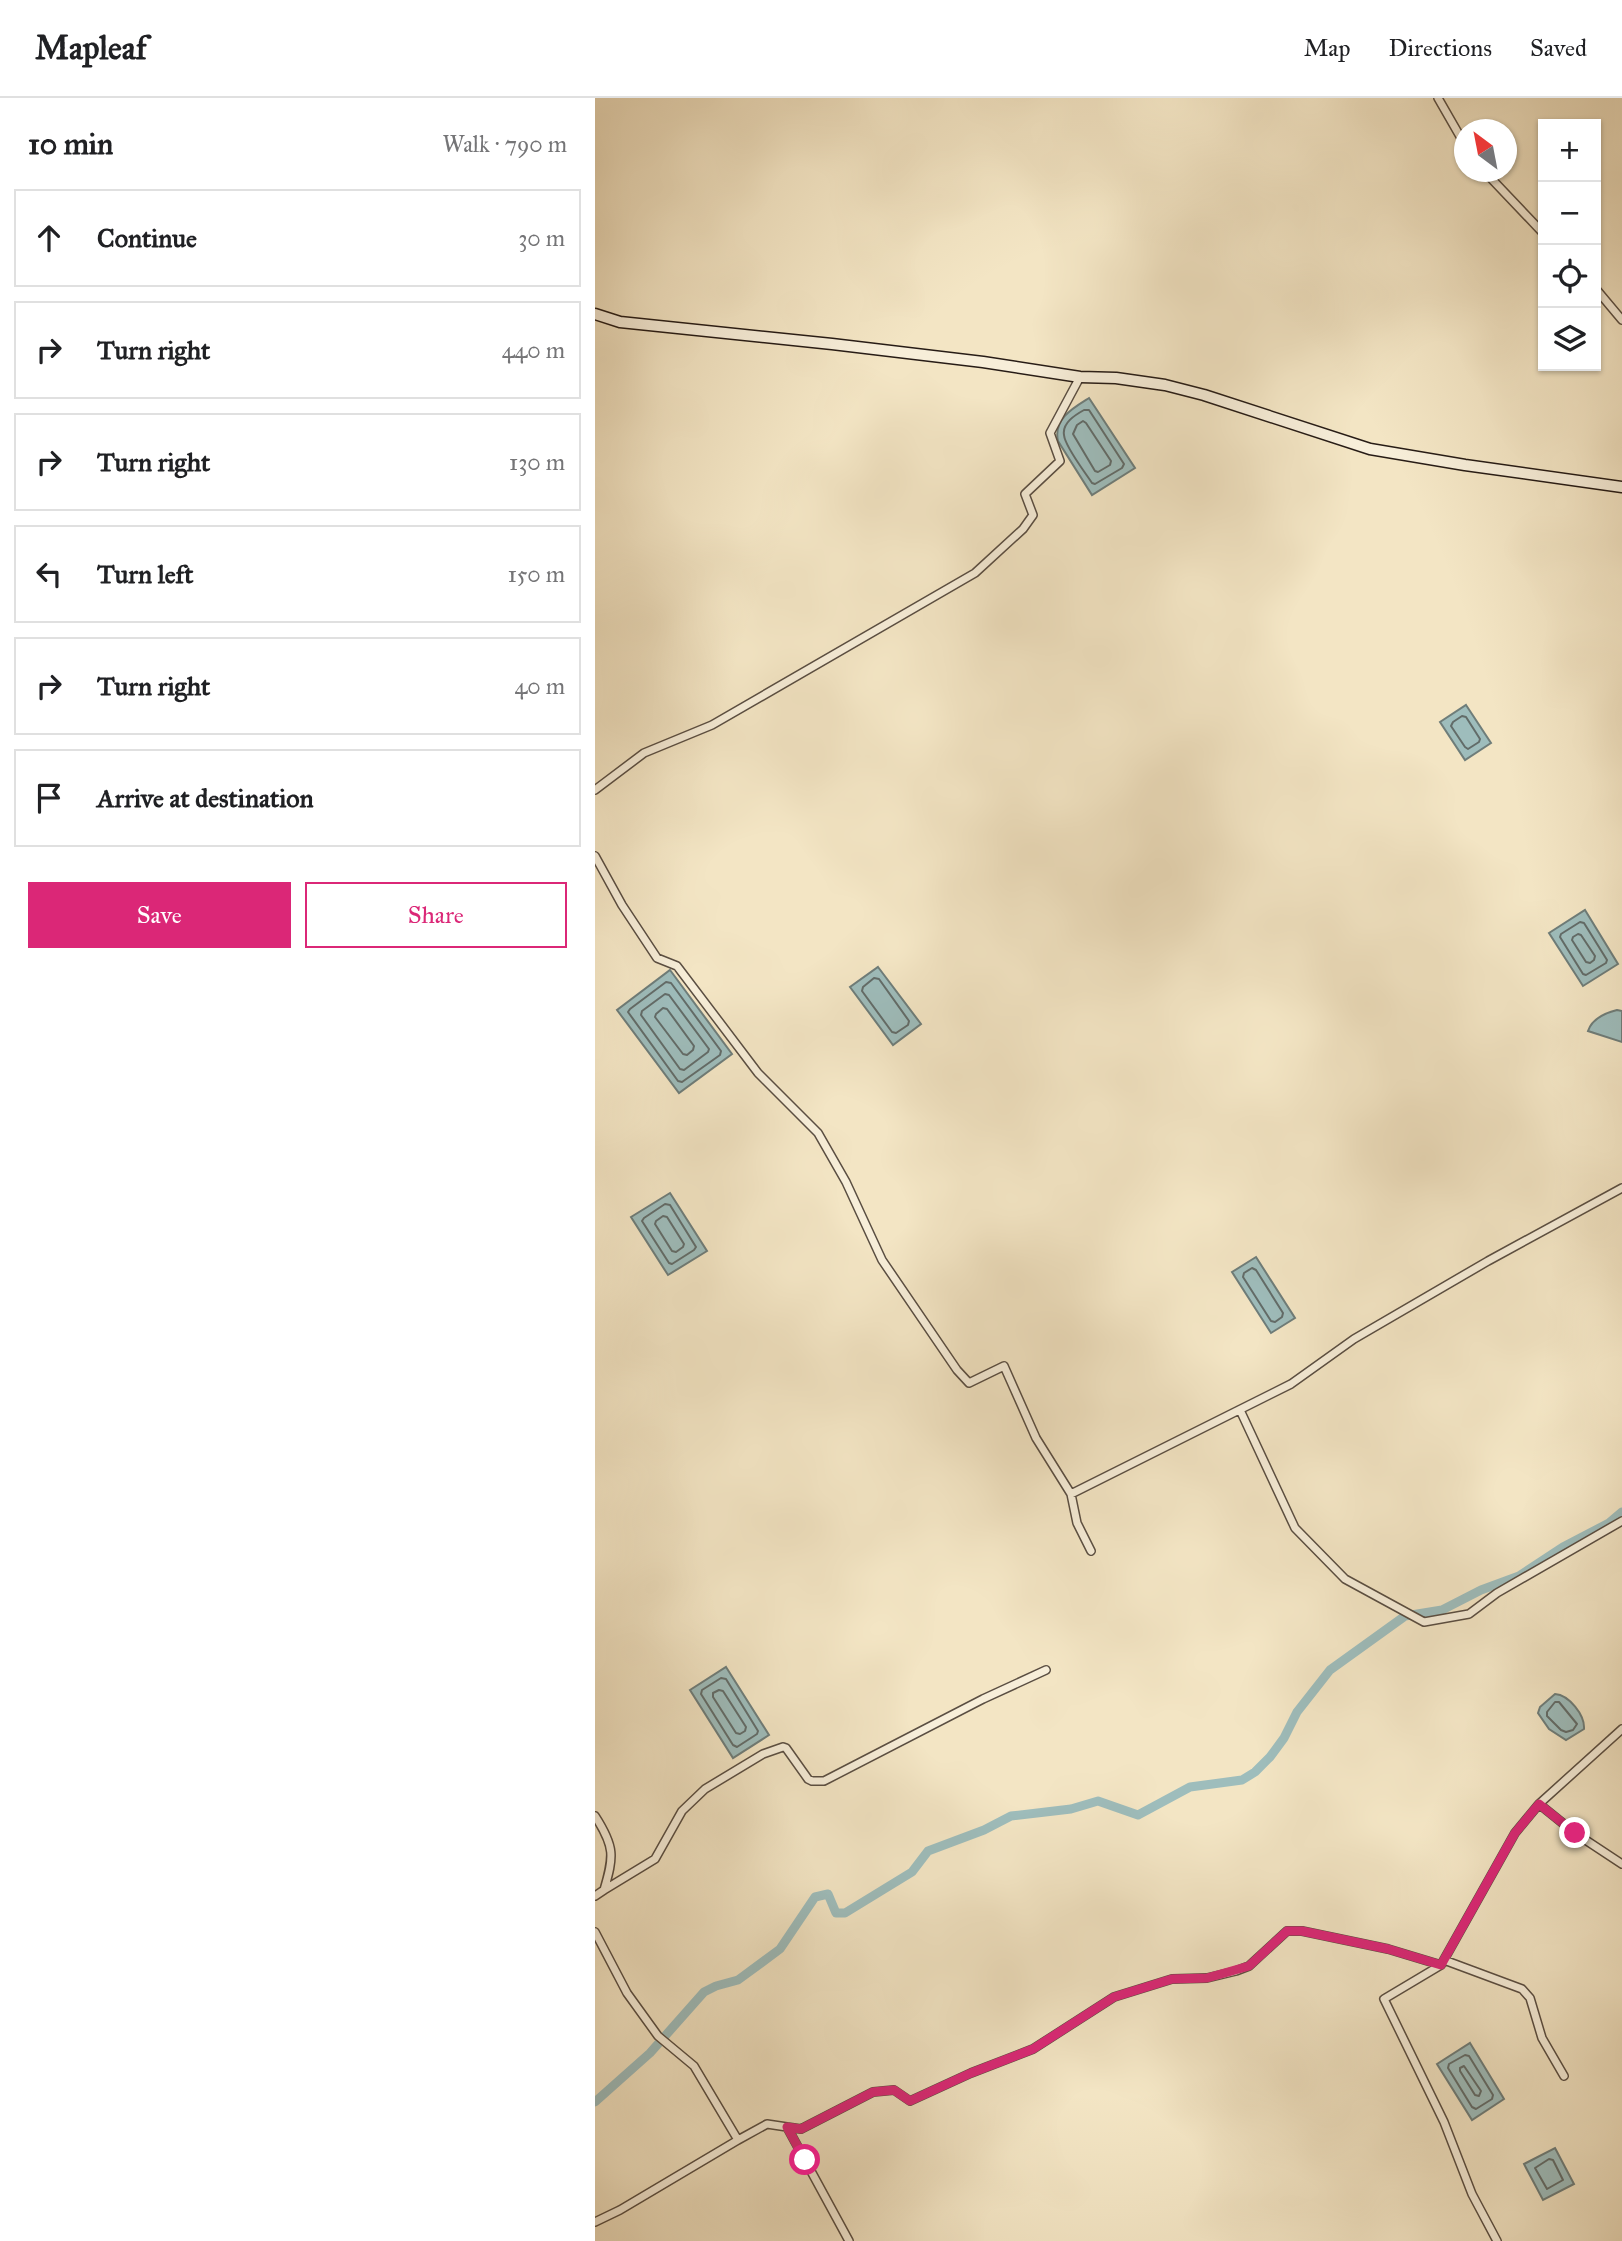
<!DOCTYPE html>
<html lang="en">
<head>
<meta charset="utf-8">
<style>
	:root { --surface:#fff; --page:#f6f6f6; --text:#202124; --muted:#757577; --line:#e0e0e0; --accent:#db2777 }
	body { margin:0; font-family:"IM FELL Great Primer",serif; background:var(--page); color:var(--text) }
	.controls { position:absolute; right:21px; top:21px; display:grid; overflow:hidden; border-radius:0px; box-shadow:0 2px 5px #0004 }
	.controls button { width:63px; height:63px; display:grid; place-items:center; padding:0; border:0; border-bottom:2px solid var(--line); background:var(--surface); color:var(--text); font:35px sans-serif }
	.compass { position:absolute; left:859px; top:21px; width:63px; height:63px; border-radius:50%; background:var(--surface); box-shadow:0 2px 5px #0004; rotate:328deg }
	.stop { position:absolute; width:21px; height:21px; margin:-16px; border:5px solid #db2777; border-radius:50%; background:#fff }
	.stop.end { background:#db2777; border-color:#fff; box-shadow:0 2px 7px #0008 }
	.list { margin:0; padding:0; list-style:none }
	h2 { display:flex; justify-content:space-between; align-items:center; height:91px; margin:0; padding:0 28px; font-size:30px }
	h2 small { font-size:23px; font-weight:400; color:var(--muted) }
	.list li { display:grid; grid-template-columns:46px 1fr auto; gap:21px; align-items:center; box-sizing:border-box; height:98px; margin:0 14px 14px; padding:0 14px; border:2px solid var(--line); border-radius:0px }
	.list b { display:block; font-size:26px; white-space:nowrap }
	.list em { font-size:23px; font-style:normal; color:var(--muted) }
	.actions { display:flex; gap:14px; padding:21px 28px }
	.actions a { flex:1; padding:16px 0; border:2px solid var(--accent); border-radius:0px; text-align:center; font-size:24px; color:var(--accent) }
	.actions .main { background:var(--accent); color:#fff }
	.icon { flex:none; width:38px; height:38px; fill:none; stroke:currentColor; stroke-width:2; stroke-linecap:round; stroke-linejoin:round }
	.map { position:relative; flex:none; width:1027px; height:2143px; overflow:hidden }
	header { display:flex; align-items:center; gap:42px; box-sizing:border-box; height:98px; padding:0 35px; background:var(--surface); border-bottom:2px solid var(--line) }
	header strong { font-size:33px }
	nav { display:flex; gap:38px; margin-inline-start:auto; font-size:24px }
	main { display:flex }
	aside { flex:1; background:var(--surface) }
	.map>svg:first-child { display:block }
</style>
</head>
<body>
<header>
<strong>Mapleaf</strong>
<nav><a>Map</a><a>Directions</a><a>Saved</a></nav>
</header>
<main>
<aside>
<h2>10 min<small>Walk · 790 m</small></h2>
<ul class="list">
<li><svg class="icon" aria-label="ahead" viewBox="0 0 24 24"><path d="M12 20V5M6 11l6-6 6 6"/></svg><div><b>Continue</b></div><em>30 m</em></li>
<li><svg class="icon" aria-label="right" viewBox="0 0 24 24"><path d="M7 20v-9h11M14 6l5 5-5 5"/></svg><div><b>Turn right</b></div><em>440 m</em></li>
<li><svg class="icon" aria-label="right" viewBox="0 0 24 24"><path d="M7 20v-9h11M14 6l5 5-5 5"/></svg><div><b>Turn right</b></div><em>130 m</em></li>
<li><svg class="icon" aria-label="left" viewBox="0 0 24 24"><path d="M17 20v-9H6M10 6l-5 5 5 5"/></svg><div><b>Turn left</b></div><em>150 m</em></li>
<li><svg class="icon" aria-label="right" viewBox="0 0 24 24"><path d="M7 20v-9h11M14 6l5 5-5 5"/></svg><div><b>Turn right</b></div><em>40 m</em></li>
<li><svg class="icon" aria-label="arrive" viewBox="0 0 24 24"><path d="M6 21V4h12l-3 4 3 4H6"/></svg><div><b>Arrive at destination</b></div></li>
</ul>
<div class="actions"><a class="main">Save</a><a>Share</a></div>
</aside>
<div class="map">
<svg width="1027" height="2143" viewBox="0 0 1027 2143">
	<rect width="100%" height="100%" fill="#f3e5c4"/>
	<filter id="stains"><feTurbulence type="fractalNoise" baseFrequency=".00286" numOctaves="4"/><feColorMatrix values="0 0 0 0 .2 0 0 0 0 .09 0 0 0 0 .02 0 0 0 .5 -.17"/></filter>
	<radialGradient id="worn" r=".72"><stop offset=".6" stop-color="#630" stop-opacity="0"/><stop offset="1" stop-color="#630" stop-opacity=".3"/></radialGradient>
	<path fill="#9ebdbc" stroke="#6e7d7a" stroke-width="2" d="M494,300L540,370L497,397L463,343C458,321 478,310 494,300Z
		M871,607L896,645L870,662L845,624Z
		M990,812L1023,866L988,888L954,835Z
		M283,869L326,926L298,947L255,889Z
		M75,872L137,956L84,995L22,912Z
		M1022,912L1027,913V944L993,933C997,921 1010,915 1022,912Z
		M75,1095L112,1153L73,1177L36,1119Z
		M661,1159L700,1220L676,1235L637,1174Z
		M131,1569L174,1637L138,1660L95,1592Z
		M960,1596C974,1597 990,1617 989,1631L971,1642L954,1631L943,1615L945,1609Z
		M875,1945L909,2001L877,2022L842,1966Z
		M960,2050L979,2086L948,2102L929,2066Z"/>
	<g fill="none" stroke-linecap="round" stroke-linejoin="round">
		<path stroke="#626c69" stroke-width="2" d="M489,312H494L529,366L527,370L500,386L497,385C490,374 470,349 469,337C467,325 480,317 489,312Z
			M488,323L491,325L516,363L515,367L503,374L500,373L478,336L482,327Z
			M867,618L871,619L885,641L884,644L873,651L870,649L856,628L858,624Z
			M985,824L989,825L1012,862L1011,865L991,877L988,876L965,839L966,836Z
			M983,836L986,837L1000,858L999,862L995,865L991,864L977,842L978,839Z
			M279,880L284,881L314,923L313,927L301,935L297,934L267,893L268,889Z
			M71,884L76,885L126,953L125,957L87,984L83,983L33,914L35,911Z
			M70,896L74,897L114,951L113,954L89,972L85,971L46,917L47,913Z
			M68,910L72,911L99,948L98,952L92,957L88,956L60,919L61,916Z
			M70,1106L75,1107L101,1149L99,1152L77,1166L74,1165L47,1123L49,1120Z
			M68,1118L72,1119L89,1146L88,1149L81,1154L77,1153L60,1126L61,1123Z
			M657,1170L661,1172L688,1215L687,1219L680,1224L676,1223L648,1179L649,1175Z
			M126,1580L131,1581L163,1633L162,1636L142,1649L138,1647L106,1596L107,1592Z
			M124,1592L128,1593L151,1629L150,1633L145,1636L141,1635L118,1599V1595Z
			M960,1604H964L982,1626L978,1632L971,1634L966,1632L952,1618V1614Z
			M870,1957L874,1958L898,1997L897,2001L881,2011L877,2009L853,1970L854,1966Z
			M869,1968L886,1993L884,1998L880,1997L865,1973V1970Z
			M954,2061L958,2062L968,2082L952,2091L940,2070Z"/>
		<path stroke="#9ebdbc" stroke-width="9" d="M0,2004L55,1955L109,1894L121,1888L143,1882L185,1851L220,1799L233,1796L241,1815H250L317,1774L333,1753L389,1732L416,1718L476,1711L503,1703L543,1717L595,1689L647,1682L660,1674L675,1659L689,1640L702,1614L735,1572L810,1518L847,1512L886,1492L924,1478L968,1449L1014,1425L1027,1414"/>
		<defs>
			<path id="minor" d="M843,0L870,47
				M890,74L948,135
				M1001,191L1027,222
				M0,692L49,655L117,627L380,475L428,431L438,417L430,396L465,363L455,335L485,279
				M0,758L27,807L62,860L82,868L163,975L223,1035L251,1084L287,1162L362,1272L374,1285L409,1268L441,1340L476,1396L696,1286L759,1241L893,1163L1027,1090
				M645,1312L700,1430L750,1481L829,1524L874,1516L902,1495L1027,1423
				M476,1396L482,1425L496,1453
				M944,1706L980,1735L1027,1766
				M0,1718C20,1749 19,1758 9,1792L0,1798
				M9,1792L60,1761L87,1713L110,1691L168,1656L188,1649L191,1650L213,1681L217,1683H229L388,1601L451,1572
				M0,1834L32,1895L63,1938L99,1968L143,2042L25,2112L0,2124
				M849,1862L927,1891L935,1900L947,1940L969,1978
				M192,2029L206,2031L278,1994L299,1992L315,2003L376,1975L438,1951L519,1899L577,1881L612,1880L641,1873L654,1868L692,1833H707L793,1851L846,1867
				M143,2042L172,2026L192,2029L254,2143
				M902,2143L877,2096L849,2024L789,1901L846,1867L920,1735L944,1706L1027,1631"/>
			<path id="secondary" d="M0,216L25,224L237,246L388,264L485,279L521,280L570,287L609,297L775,351L870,367L1027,389"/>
		</defs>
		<use href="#minor" stroke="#5a4e42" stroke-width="10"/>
		<use href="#secondary" stroke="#271c16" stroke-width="13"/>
		<use href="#minor" stroke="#f7eed9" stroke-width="7"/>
		<use href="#secondary" stroke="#f7eed9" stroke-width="10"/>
	</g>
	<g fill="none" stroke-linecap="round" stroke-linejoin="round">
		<path stroke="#db2777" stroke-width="9" d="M210,2062L192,2029L206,2031L278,1994L299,1992L315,2003L376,1975L438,1951L519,1899L577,1881L612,1880L654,1868L692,1833H707L793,1851L846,1867L920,1735L944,1706L980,1735"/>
	</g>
	<rect width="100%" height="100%" filter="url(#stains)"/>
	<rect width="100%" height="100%" fill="url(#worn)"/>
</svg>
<div class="controls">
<button>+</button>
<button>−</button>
<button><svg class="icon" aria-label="locate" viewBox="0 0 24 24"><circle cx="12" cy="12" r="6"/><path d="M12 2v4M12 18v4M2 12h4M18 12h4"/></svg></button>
<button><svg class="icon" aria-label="layers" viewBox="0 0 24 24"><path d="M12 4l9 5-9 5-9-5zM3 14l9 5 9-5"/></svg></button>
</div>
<svg class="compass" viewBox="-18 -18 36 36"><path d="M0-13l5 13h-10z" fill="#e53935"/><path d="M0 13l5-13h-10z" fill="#757577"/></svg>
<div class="stop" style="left:210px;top:2062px"></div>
<div class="stop end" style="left:980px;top:1735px"></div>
</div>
</main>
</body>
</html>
